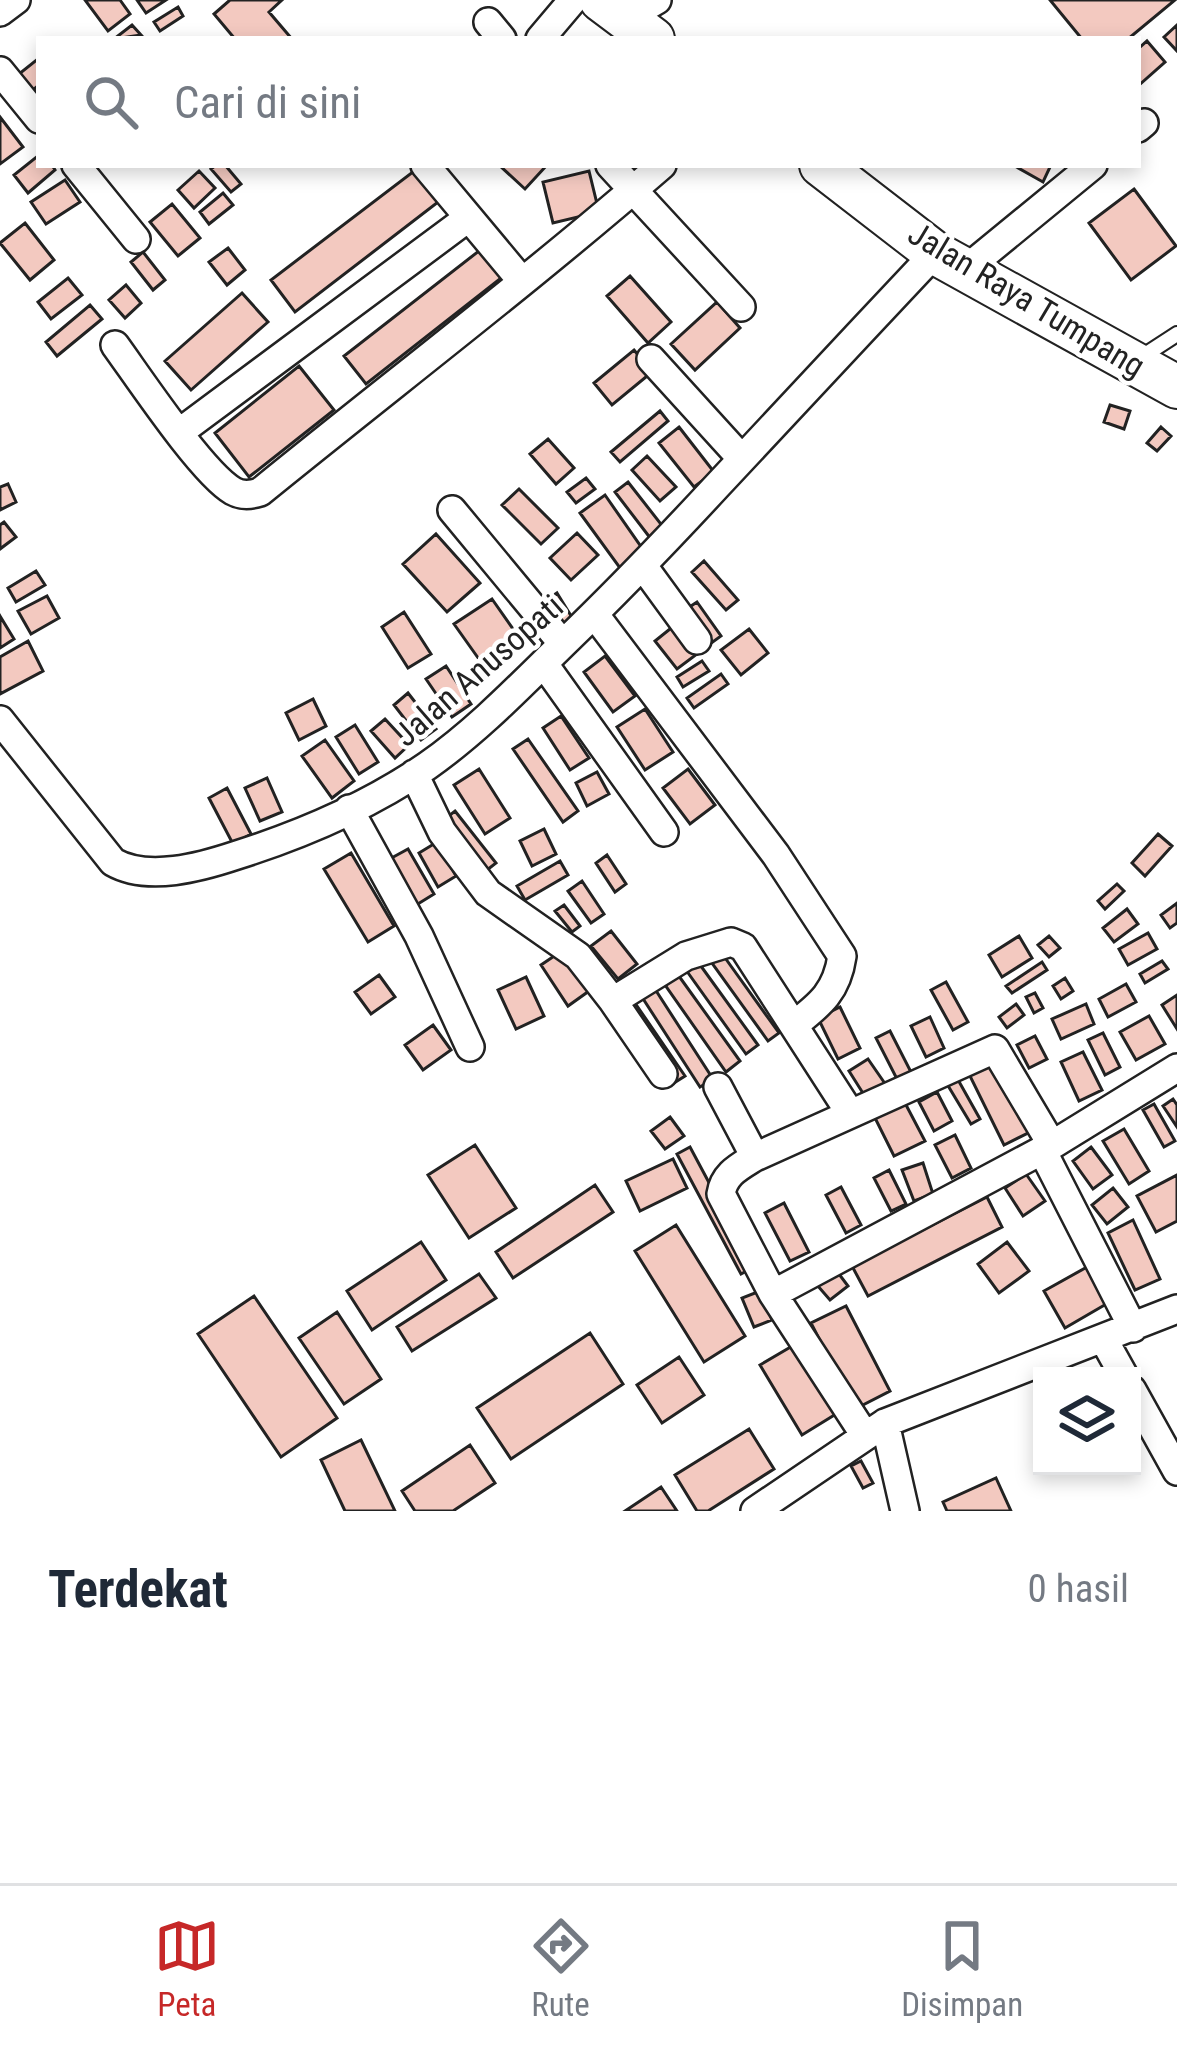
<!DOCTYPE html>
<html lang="id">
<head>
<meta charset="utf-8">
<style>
	:root { --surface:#fff; --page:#f6f6f7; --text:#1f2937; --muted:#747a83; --line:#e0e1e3; --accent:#c62828 }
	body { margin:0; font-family:"Roboto Condensed",sans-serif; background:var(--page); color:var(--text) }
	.controls { position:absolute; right:36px; bottom:36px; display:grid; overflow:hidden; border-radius:0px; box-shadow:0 6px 18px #0003 }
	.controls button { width:108px; height:108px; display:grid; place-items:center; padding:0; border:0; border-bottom:3px solid var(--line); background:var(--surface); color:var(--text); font:60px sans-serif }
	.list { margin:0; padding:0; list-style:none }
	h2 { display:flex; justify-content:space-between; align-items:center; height:156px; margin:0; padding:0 48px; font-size:51px }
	h2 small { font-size:39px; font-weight:400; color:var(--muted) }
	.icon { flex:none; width:66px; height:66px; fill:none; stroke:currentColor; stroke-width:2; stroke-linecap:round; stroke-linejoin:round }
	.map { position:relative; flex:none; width:1177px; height:1511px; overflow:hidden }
	.search { position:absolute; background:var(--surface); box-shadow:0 6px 18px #0003; left:36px; right:36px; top:36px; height:132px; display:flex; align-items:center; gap:30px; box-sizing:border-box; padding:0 42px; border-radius:0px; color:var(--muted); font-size:45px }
	.sheet { height:372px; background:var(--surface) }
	nav { display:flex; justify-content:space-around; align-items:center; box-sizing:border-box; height:168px; border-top:3px solid var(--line); background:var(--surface); font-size:33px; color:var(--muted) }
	nav a { display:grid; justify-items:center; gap:6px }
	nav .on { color:var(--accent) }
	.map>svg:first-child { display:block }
</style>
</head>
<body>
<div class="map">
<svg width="1177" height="1511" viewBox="0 0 1177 1511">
	<rect width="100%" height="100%" fill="#fff"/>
	<path fill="#f3c9c0" stroke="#222" stroke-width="3" d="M85,0H120L130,14L108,31Z
		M137,0H166L146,13Z
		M230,0H282L269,12L292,39H235L214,14Z
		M1050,0H1175L1128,39H1082Z
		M178,7L183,16L160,31L154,22Z
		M132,25L141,35L114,39Z
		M1177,25V51L1164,37Z
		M1147,41L1165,62L1138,86V49Z
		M39,58V85L27,95L14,78Z
		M0,117L23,147L0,164Z
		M39,155V165H52L55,170L28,193L14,175Z
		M216,165H225L241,184L231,192L211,169Z
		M499,165H547L525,189Z
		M1013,165H1051L1043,182Z
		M418,168L442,199L295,312L271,280Z
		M199,171L215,188L194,208L178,190Z
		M589,171L599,212L553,223L543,182Z
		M65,180L80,202L46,224L31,202Z
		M1134,189L1176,246L1131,280L1089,223Z
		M223,193L233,205L209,224L200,212Z
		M172,204L200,238L178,256L150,222Z
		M25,223L54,260L30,280L0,243Z
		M484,247L505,275L366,384L344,356Z
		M228,248L245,270L227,285L209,262Z
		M143,252L165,280L153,290L131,262Z
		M630,276L671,322L648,343L607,296Z
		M68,278L82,295L51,319L38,302Z
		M126,285L141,303L125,318L109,300Z
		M242,293L268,322L191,390L165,361Z
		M717,302L740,328L695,370L671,344Z
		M90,305L102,319L57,356L46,342Z
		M634,350L652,372L612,405L594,383Z
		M299,366L334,410L249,477L215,433Z
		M1110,405L1130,411L1124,429L1104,422Z
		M660,411L668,421L620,462L611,452Z
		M679,427L714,472L694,487L659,443Z
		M1161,427L1171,436L1157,451L1147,443Z
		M548,439L574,468L556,484L530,454Z
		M647,456L676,487L660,501L632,470Z
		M586,478L595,489L576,503L567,492Z
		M628,482L664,528L651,539L615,492Z
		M8,484L16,502L0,510V487Z
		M519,489L558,528L541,544L502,505Z
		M605,495L644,551L620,568L580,513Z
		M4,522L16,537L0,549V525Z
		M577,533L598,555L571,580L550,558Z
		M436,534L480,583L447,612L403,564Z
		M704,561L738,600L726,610L692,572Z
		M36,571L45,585L16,602L8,588Z
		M557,593L573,619L557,629L541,604Z
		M47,596L59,618L31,634L18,611Z
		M492,599L518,636L481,662L454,624Z
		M697,602L721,636L710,644L685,610Z
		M404,612L431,654L408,668L382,627Z
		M0,616L14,639L0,648Z
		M675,625L697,654L677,669L655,641Z
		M749,629L768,653L741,675L721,650Z
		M28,641L43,671L0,694V657Z
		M605,656L635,696L613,712L584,672Z
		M702,661L709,671L683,687L677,677Z
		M446,666L471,704L452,717L426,679Z
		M721,674L728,684L694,708L687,698Z
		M408,693L436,729L421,740L394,705Z
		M313,699L326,726L299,740L286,713Z
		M645,709L673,752L645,770L617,727Z
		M561,716L589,758L570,770L543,728Z
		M385,719L409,745L395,758L371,731Z
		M355,725L378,762L359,774L336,737Z
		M528,739L578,811L563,822L513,749Z
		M325,740L354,781L332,798L302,756Z
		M479,769L510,818L485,834L454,785Z
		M688,769L715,805L690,824L663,788Z
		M597,772L609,794L587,806L576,783Z
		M267,778L282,812L260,821L245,788Z
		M227,788L251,834L233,844L209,798Z
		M455,811L496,863L482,874L441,822Z
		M544,829L556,854L532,866L520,841Z
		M1158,834L1172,846L1145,876L1132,863Z
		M437,842L456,876L438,887L419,853Z
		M408,849L434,894L413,907L386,861Z
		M351,853L394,926L368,942L324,869Z
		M607,855L626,884L615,892L596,863Z
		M560,861L568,875L525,900L517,886Z
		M582,881L604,914L591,923L568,891Z
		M1117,884L1124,891L1105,909L1098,901Z
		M1177,903V923L1170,928L1161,915Z
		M564,905L580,926L572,932L555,911Z
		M1127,909L1138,924L1114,942L1103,928Z
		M611,931L637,964L618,979L591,946Z
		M1148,933L1157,949L1128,965L1119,949Z
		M1019,936L1032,958L1002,977L989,955Z
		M1049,936L1060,948L1049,957L1038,945Z
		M563,950L589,991L568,1006L541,965Z
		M723,955L779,1033L768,1041L712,963Z
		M1162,961L1168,969L1145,983L1140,974Z
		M698,962L758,1045L746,1054L686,970Z
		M1042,962L1047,970L1012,993L1006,986Z
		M676,972L740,1061L726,1072L663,982Z
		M379,975L395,997L371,1014L355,992Z
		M526,977L544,1016L516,1029L498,990Z
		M1065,978L1073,991L1061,999L1053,986Z
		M946,982L968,1022L953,1030L931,990Z
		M1126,984L1136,1002L1108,1017L1099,999Z
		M653,986L713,1079L700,1087L640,994Z
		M1035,993L1043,1008L1034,1013L1026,997Z
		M1177,995V1029L1162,1005Z
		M635,1003L685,1076L674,1083L625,1010Z
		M1016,1004L1024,1015L1007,1028L999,1017Z
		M1086,1004L1094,1024L1061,1039L1052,1019Z
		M840,1007L860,1048L838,1059L818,1018Z
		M1149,1016L1165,1044L1136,1060L1120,1032Z
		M930,1017L944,1048L926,1057L911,1026Z
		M433,1025L451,1050L423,1070L405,1045Z
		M890,1031L912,1074L898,1081L876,1038Z
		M1103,1033L1120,1067L1105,1075L1088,1040Z
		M1035,1036L1047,1059L1029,1068L1017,1045Z
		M1083,1052L1102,1090L1079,1101L1061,1062Z
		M996,1058L1032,1131L1004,1145L968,1072Z
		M868,1059L886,1085L866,1098L849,1071Z
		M957,1078L980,1119L971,1124L947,1084Z
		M937,1092L952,1121L934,1131L919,1102Z
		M1173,1099L1177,1105V1127L1163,1106Z
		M905,1103L925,1141L894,1156L875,1118Z
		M1154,1104L1175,1141L1164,1147L1143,1110Z
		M670,1117L684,1136L665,1149L651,1131Z
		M1124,1129L1149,1171L1129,1184L1103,1141Z
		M955,1135L971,1168L952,1178L935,1145Z
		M475,1145L516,1208L469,1238L428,1175Z
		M690,1147L754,1267L741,1274L677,1154Z
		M1091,1147L1112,1175L1093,1189L1073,1161Z
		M673,1159L687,1188L640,1211L626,1181Z
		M923,1163L933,1194L914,1201L902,1170Z
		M889,1170L906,1204L891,1211L874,1178Z
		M1026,1174L1045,1201L1023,1216L1005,1188Z
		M1177,1175V1221L1156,1232L1137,1196Z
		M595,1185L613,1212L513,1278L496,1252Z
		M841,1187L861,1225L846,1233L826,1195Z
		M1113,1188L1128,1207L1107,1224L1092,1205Z
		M987,1197L1002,1227L868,1296L852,1266Z
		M784,1203L809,1252L790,1261L765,1213Z
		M1133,1220L1160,1279L1135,1290L1108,1233Z
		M676,1225L745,1336L704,1362L635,1251Z
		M421,1242L446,1280L372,1330L347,1291Z
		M1007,1242L1029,1271L999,1293L978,1264Z
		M1087,1267L1108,1303L1065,1328L1044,1291Z
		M836,1270L848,1286L830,1300L817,1285Z
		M479,1274L496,1298L412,1351L397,1327Z
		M760,1291L772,1320L754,1327L742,1298Z
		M254,1296L337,1418L281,1457L198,1334Z
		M846,1306L890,1391L855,1409L811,1323Z
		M337,1312L381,1379L344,1404L299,1338Z
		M590,1333L623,1384L511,1459L477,1408Z
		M794,1345L836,1414L802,1435L760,1365Z
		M679,1357L704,1395L662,1423L637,1385Z
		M749,1429L774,1469L708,1511H697L675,1475Z
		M361,1440L395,1511H345L321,1460Z
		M470,1445L495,1483L453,1511H415L402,1491Z
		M861,1461L873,1483L863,1488L851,1466Z
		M996,1478L1011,1511H947L943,1502Z
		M661,1487L677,1511H625Z"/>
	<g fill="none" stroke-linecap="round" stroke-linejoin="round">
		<defs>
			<path id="service" d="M1137,360L1177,334"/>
			<path id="minor" d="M0,12L16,0
				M626,18L657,0
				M488,22L502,39
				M540,39L573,0
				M0,71L39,119
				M1138,128L1144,123
				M76,165L136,239
				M425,165L521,280
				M610,165L741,307
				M965,270L1093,165
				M115,345C139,378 202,473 233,491C242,496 251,495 260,492C394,383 532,278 662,165
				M651,359L742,459
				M180,432L468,218
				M452,510L563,644
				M643,566L697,640
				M595,615L776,855L842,956C837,991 821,1004 794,1025
				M544,664L664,832
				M0,720L113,862C148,882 201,867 237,855C303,834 370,805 427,766C477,731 519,687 563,644C616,593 666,541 716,487C789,408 862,331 935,253
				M414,774L442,832L488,893L578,956L613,1001L686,956L731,942L743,947L850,1113
				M349,809L419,936L470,1047
				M613,1001L663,1074
				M718,1087L755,1157
				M1042,1150L1133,1328
				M773,1294L1052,1145L1177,1068
				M1104,1340L1124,1376
				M1132,1390L1177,1471
				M885,1423L905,1511
				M864,1434L773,1294L721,1194C724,1174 739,1167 755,1157L995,1049L1052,1145
				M755,1511L885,1423L1177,1309"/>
			<path id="primary" d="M601,0L653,39
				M821,165L935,253L1177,387"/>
		</defs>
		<use href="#service" stroke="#222" stroke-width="18"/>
		<use href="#minor" stroke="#222" stroke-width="32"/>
		<use href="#primary" stroke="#222" stroke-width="46"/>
		<use href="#service" stroke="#fff" stroke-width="14"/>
		<use href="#minor" stroke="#fff" stroke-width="27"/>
		<use href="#primary" stroke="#fff" stroke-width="42"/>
	</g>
	<g text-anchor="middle" stroke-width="9" stroke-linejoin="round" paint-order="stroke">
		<g font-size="33" fill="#222" stroke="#fff">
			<text transform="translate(1027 299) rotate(31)" y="12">Jalan Raya Tumpang</text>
			<text transform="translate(478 670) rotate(-41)" y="12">Jalan Anusopati</text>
		</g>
	</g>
</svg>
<div class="controls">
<button><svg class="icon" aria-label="layers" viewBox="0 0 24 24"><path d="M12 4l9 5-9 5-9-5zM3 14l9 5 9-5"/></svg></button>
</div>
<div class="search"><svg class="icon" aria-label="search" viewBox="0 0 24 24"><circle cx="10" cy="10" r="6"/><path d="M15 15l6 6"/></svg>Cari di sini</div>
</div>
<section class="sheet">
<h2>Terdekat<small>0 hasil</small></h2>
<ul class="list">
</ul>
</section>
<nav>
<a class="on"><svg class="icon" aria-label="map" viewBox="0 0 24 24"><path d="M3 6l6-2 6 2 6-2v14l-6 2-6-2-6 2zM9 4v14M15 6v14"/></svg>Peta</a>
<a><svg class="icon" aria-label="directions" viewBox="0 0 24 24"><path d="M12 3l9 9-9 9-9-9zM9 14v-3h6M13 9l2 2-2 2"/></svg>Rute</a>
<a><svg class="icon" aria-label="saved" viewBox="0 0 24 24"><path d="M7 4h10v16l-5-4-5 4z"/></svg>Disimpan</a>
</nav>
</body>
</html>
